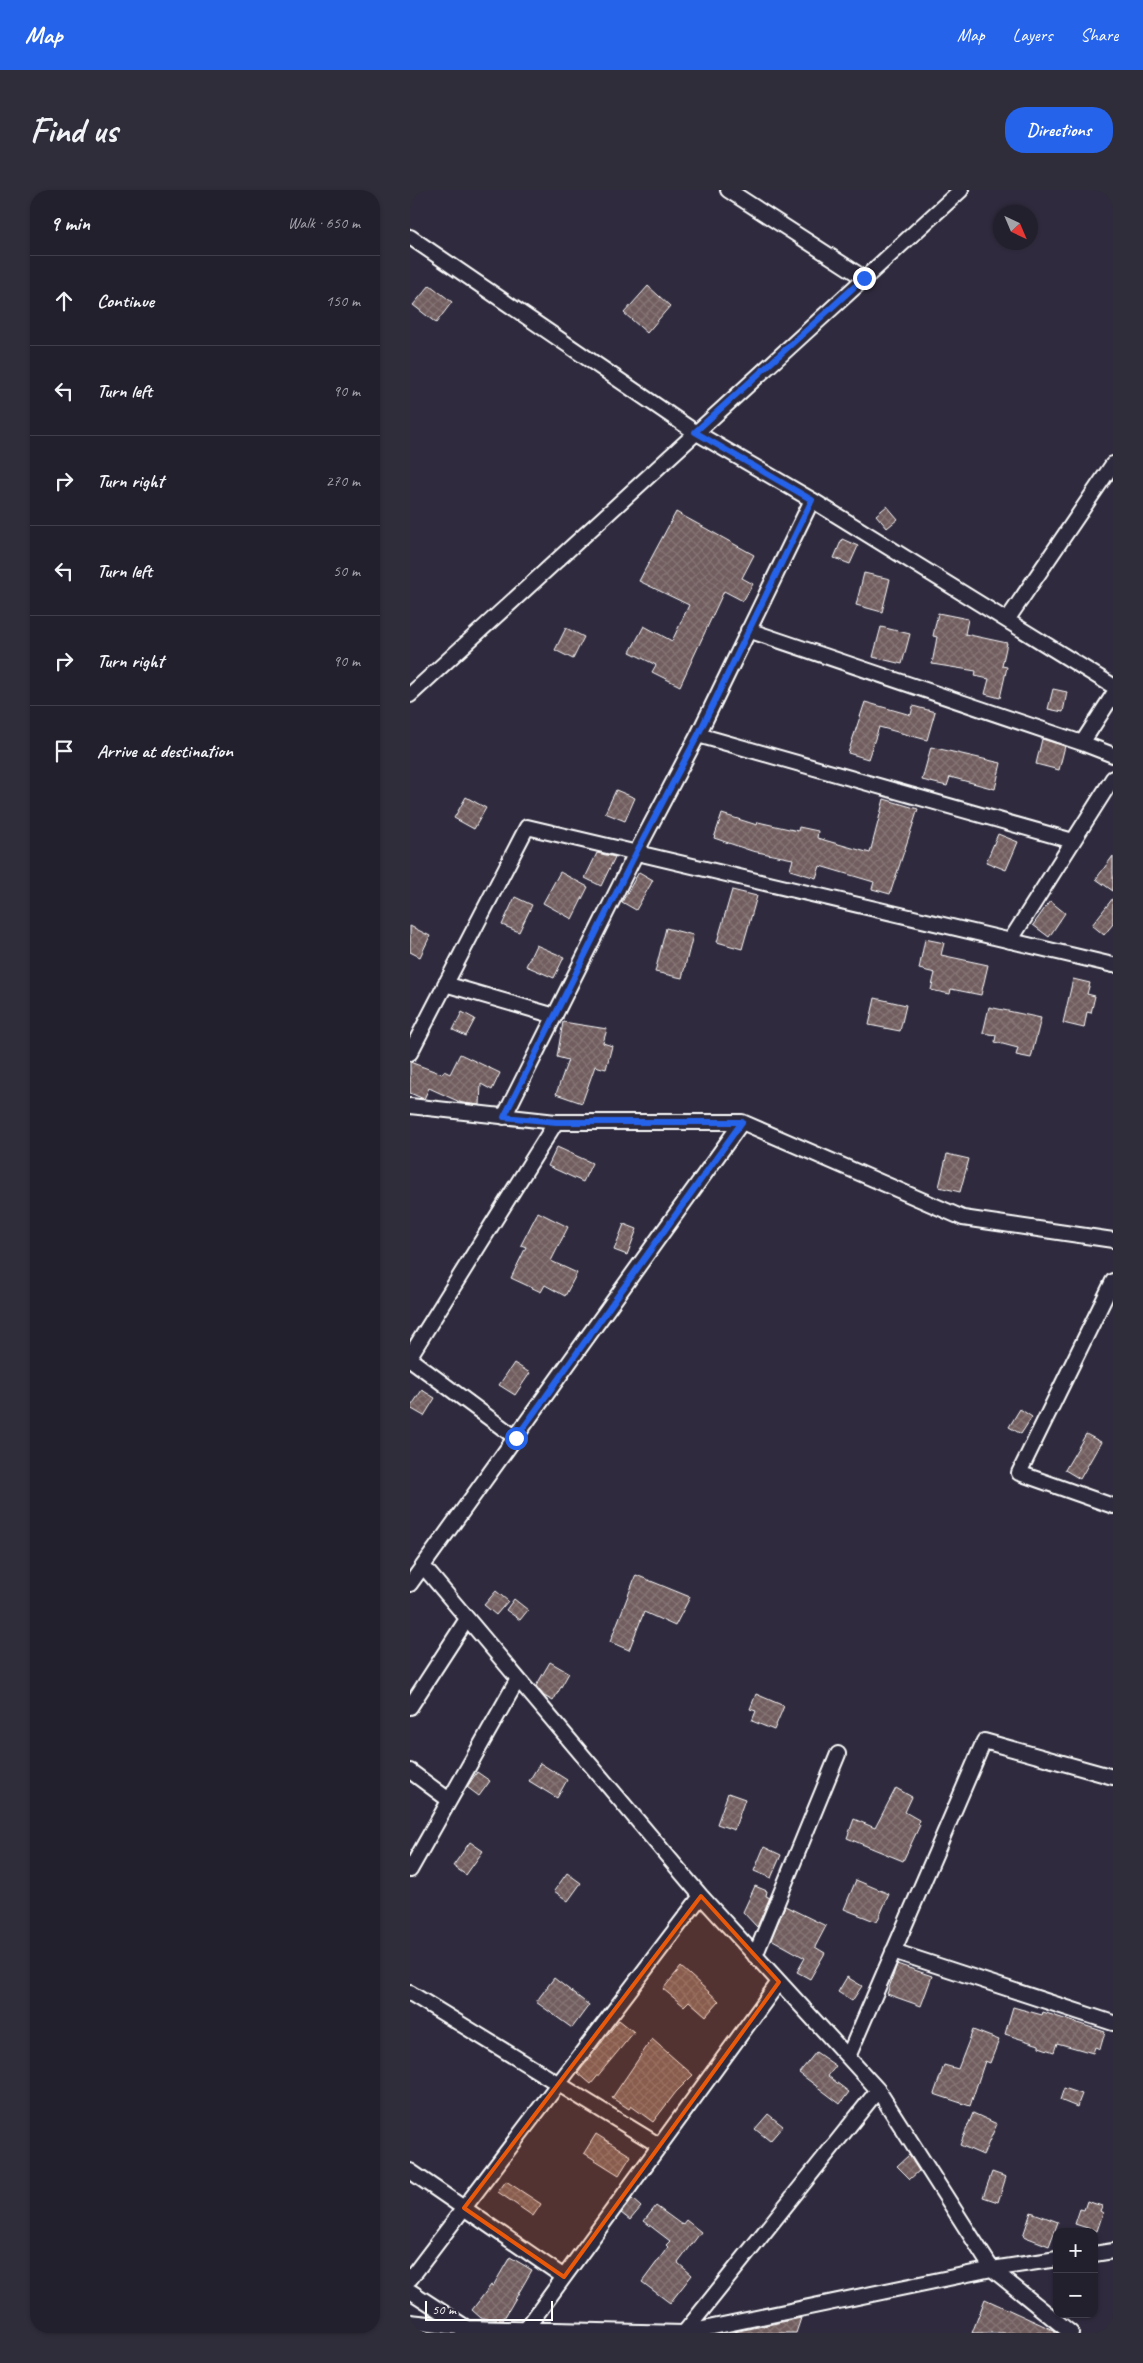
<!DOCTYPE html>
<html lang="en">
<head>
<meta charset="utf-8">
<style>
	:root { --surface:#23202e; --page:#2f2d3a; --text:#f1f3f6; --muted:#a3a3aa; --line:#403e4a; --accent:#2563eb }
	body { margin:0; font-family:Caveat,sans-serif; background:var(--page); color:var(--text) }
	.controls { position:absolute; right:15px; bottom:15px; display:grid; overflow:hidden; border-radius:10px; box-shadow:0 1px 4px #0004 }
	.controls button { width:45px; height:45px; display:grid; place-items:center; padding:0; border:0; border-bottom:1px solid var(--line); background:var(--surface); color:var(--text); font:25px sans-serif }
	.compass { position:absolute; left:583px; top:15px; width:45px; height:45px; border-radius:50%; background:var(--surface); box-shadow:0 1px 4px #0004; rotate:136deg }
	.scale { position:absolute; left:15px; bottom:12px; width:128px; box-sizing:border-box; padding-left:5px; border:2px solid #fff; border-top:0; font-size:14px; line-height:18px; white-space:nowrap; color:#fff; -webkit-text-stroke:4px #2f2a3d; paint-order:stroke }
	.stop { position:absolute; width:15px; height:15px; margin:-11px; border:4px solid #2563eb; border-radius:50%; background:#fff }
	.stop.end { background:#2563eb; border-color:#fff; box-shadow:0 1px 5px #0008 }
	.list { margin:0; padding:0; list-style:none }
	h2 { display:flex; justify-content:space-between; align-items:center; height:65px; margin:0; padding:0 20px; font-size:21px }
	h2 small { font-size:16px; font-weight:400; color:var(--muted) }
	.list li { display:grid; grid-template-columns:32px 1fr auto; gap:15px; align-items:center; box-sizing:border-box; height:90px; padding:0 20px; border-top:1px solid var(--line) }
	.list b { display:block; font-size:19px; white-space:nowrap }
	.list em { font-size:16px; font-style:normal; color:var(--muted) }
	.icon { flex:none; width:28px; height:28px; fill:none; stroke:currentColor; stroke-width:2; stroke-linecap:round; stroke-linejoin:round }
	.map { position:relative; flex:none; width:703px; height:2143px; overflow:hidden; border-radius:20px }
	header { display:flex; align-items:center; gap:30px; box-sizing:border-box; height:70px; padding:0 25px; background:var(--accent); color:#fff }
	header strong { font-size:24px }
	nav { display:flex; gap:28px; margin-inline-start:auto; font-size:18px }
	.intro { display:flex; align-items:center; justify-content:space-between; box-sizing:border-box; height:120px; padding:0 30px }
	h1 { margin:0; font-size:35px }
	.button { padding:12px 22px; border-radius:20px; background:var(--accent); color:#fff; font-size:18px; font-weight:700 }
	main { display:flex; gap:30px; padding:0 30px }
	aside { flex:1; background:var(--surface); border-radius:20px; box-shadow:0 1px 4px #0004 }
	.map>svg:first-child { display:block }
</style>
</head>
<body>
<header>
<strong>Map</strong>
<nav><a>Map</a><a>Layers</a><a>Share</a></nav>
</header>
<div class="intro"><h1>Find us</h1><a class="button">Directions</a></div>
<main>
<aside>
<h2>9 min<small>Walk · 650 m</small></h2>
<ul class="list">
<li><svg class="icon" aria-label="ahead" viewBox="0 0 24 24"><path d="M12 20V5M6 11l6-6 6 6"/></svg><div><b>Continue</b></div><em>150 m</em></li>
<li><svg class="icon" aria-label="left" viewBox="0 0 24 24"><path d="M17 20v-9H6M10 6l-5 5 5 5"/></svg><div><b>Turn left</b></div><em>90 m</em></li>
<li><svg class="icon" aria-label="right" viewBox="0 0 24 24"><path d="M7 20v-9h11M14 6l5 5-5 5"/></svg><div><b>Turn right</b></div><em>270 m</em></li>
<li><svg class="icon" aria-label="left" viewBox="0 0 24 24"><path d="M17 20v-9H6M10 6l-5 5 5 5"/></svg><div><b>Turn left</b></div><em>50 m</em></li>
<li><svg class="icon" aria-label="right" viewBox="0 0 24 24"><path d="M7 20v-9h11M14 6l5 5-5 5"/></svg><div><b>Turn right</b></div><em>90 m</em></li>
<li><svg class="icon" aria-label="arrive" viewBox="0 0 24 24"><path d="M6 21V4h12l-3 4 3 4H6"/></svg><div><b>Arrive at destination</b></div></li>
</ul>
</aside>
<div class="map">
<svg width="703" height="2143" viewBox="0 0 703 2143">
	<defs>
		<pattern id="building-cross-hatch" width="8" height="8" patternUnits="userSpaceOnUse" patternTransform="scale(1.25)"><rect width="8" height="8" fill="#715d5e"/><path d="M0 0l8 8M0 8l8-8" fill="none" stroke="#867576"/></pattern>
	</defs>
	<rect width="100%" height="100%" fill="#2f2a3d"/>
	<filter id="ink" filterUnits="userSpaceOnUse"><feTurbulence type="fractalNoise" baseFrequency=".02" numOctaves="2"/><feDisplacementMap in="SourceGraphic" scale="10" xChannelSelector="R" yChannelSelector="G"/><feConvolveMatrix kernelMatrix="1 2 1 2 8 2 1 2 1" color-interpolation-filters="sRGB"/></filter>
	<g filter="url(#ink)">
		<path fill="url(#building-cross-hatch)" stroke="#fff" d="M20,95L42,112L26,133L3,115Z
			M238,96L260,116L237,143L214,123Z
			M477,316L488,329L477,338L466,325Z
			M266,322L344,365L332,388L343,394L333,411L314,401L270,496L242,482L246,475L220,462L234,436L262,451L279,415L229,391Z
			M432,349L448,356L440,374L424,368Z
			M454,383L480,389L472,422L446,415Z
			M528,423L558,429L555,444L597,453L592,476L597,477L590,508L575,504L579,489L565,486L566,481L522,474L527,447L523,446Z
			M471,437L500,444L492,474L463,467Z
			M156,438L174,447L163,469L145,460Z
			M643,499L657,502L653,522L638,519Z
			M455,512L501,525L503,516L525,522L517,550L469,537L458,569L438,563Z
			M632,549L655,556L649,580L626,574Z
			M521,557L591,573L585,599L540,587L537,596L512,590Z
			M206,600L225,608L215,631L195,623Z
			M56,607L76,618L64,639L44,628Z
			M474,609L508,619L480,704L462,699L464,692L410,676L406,688L380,680L383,669L342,661L304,648L312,624L347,635L348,632L388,641L389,637L408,641L407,648L460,663Z
			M588,644L608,652L596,680L576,672Z
			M187,663L205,667L191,696L175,688Z
			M703,666V701L686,689Z
			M150,682L178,697L162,729L133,713Z
			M229,682L243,690L226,720L212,712Z
			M322,700L347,706L332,759L307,752Z
			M105,707L122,715L109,742L92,735Z
			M703,708V734L694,745L682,735Z
			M640,711L655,723L639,747L623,735Z
			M0,736L20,746L10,767L0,762Z
			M256,738L283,745L272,788L245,782Z
			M515,749L534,753L531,765L578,775L571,805L541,799L540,804L521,800L525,783L509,779Z
			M126,755L154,767L144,788L116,776Z
			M663,789L680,793L677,804L685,806L681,823L677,822L674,838L653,833Z
			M465,808L496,815L490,841L459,835Z
			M579,817L631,828L621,868L606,865L608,858L585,852L586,845L573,843Z
			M52,822L65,829L56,846L43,840Z
			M153,832L197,839L193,853L202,856L196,879L185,876L172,913L146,904L158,870L147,867Z
			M50,864L90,883L82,900L71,894L70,915L52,913L19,898L14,909L0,903V872L32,884L34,881L40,884Z
			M147,957L182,973L173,992L138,976Z
			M537,964L559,969L550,1002L529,997Z
			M128,1022L158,1037L141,1071L167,1083L155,1106L135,1095L131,1102L101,1088L116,1057L111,1055Z
			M214,1034L227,1039L217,1065L204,1060Z
			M104,1173L120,1183L105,1205L89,1195Z
			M12,1200L25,1208L14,1226L0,1218Z
			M610,1219L622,1227L611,1244L599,1237Z
			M676,1244L691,1252L670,1289L655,1280Z
			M226,1385L280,1407L265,1436L234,1422L219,1460L200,1452Z
			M86,1401L98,1411L86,1425L74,1415Z
			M104,1409L118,1420L110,1430L96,1420Z
			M140,1472L159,1483L143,1511L134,1506L126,1496Z
			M346,1504L374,1516L364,1540L342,1531L346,1521L340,1519Z
			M130,1573L157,1590L147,1608L119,1591Z
			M67,1582L80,1591L69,1606L57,1597Z
			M486,1598L502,1607L495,1622L509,1630L508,1633L510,1635L493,1671L437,1648L444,1629L465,1638Z
			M318,1603L335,1609L324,1640L307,1634Z
			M60,1652L73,1661L56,1685L43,1676Z
			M354,1657L371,1665L361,1688L344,1681Z
			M157,1683L171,1693L158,1711L144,1701Z
			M446,1690L479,1704L467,1732L434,1719Z
			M345,1696L357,1701L356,1706L360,1708L347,1737L333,1722Z
			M375,1716L416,1736L405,1757L415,1763L400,1789L387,1782L395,1768L361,1749Z
			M487,1774L522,1786L511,1816L477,1804Z
			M271,1777L309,1811L296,1826L279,1811L274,1816L253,1799Z
			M437,1787L452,1796L442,1811L428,1802Z
			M144,1788L179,1815L162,1838L126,1812Z
			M603,1817L632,1825L633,1822L695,1842L690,1859L685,1857L683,1863L647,1853L644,1862L629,1857V1855L595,1844Z
			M209,1830L224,1842L181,1894L168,1883Z
			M563,1840L589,1850L580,1873L575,1871L560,1916L524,1904L534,1875L548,1879Z
			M242,1849L283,1885L266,1902L243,1932L221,1916L219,1919L202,1908Z
			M406,1862L426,1876L418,1886L439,1902L430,1914L389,1883Z
			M654,1898L672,1904L667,1917L650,1910Z
			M563,1923L587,1934L573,1965L550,1955Z
			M358,1924L373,1936L360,1951L345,1939Z
			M186,1944L221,1966L209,1985L174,1963Z
			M499,1965L509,1981L500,1989L487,1976Z
			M582,1982L596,1987L588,2012L573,2007Z
			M96,1991L131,2014L123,2026L88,2002Z
			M222,2009L231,2017L220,2030L211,2023Z
			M677,2011L692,2016L690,2021L693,2023L687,2041L665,2034L670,2019L674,2020Z
			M246,2016L272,2035L276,2030L291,2042L268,2073L282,2085L260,2113L232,2092L258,2057L256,2055L260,2051L234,2031Z
			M621,2022L648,2032L639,2056L613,2046Z
			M100,2067L122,2080L93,2130L71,2128L62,2120L81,2095L83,2096Z
			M575,2109L643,2140L647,2143H562Z
			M391,2128L386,2143H324V2142Z"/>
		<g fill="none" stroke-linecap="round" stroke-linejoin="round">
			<defs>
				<path id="minor" d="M318,0L454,88
					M0,47L285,242L402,310L703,496
					M597,430L703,274
					M338,440L672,553L703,565
					M0,505L551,0
					M288,545L663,651
					M672,553L703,505
					M600,751L703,588
					M35,794L145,826
					M0,863L117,637L703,775
					M0,916L146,932H332L553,1028L703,1050
					M94,927L227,661L288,545L402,310
					M703,1091L609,1283L703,1316
					M0,1166L146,932
					M0,1169L106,1248
					M13,1376L291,1706L468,1900L582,2079L661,2143
					M0,1394L332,932
					M0,1517L57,1429
					M0,1581L39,1610
					M0,1680L108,1489
					M483,1761L703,1833
					M345,1766L428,1564
					M0,1803L250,1956
					M438,1867L574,1551L703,1587
					M0,1981L154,2087
					M684,2064L703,2061
					M0,2089L291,1706
					M0,2101L54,2136
					M0,2132L57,2138L274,2143L582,2079L647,2069
					M116,2139L369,1792
					M274,2143L468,1900"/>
			</defs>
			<use href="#minor" stroke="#fff" stroke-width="18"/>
			<use href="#minor" stroke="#2f2a3d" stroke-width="14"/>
		</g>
	</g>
	<g fill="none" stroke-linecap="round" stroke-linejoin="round" filter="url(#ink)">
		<path stroke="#2563eb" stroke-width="6" d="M106,1248L332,932H146L94,927L227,661L288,545L402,310L285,242L454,88"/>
	</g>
	<path fill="#e8590c" fill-opacity="0.2" stroke="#e8590c" stroke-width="4" stroke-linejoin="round" d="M291,1706L369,1792L154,2087L54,2018Z"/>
</svg>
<div class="controls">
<button>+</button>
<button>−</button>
</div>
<svg class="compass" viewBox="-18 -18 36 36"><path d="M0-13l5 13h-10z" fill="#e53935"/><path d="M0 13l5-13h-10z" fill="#a3a3aa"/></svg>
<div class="scale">50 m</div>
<div class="stop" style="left:106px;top:1248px"></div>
<div class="stop end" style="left:454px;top:88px"></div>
</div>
</main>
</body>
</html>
